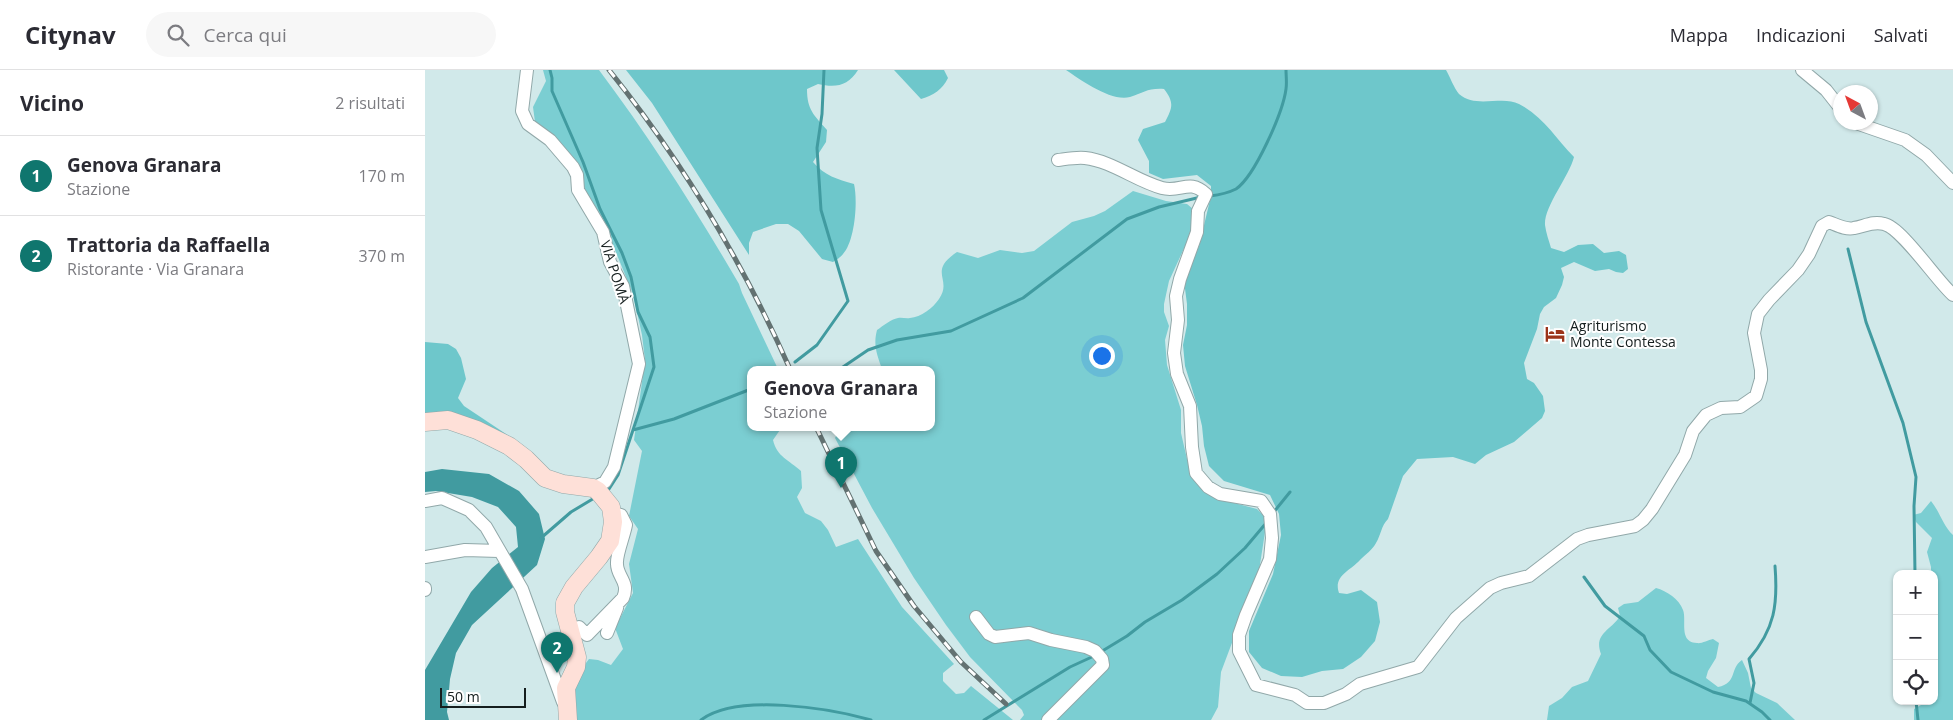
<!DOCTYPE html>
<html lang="it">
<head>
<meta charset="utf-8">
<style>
	:root { --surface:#fff; --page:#f7f7f7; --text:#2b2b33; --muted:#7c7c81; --line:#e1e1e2; --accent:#0f766e }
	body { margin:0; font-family:"Open Sans",sans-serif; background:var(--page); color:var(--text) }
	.controls { position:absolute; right:15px; bottom:15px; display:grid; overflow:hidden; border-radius:10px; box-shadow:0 1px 4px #0004 }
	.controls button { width:45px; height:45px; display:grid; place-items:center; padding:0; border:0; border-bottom:1px solid var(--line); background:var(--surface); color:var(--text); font:25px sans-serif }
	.compass { position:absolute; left:1408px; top:15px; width:45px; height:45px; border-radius:50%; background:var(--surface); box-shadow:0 1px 4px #0004; rotate:319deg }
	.scale { position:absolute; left:15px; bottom:12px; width:86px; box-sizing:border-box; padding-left:5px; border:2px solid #151e1e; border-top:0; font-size:14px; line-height:18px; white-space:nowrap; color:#151e1e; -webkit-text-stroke:4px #fff; paint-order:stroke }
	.you { position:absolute; left:676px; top:285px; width:18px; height:18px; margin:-12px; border:4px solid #fff; border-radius:50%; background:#1a73e8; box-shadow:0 0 0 8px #1a73e833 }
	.badge { display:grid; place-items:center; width:32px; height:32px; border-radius:50%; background:var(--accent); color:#fff; font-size:16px; font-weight:700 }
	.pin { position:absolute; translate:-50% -41px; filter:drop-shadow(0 1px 2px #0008) }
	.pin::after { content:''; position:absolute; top:26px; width:18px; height:15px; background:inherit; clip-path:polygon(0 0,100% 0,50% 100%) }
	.popup { position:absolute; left:322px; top:296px; width:188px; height:65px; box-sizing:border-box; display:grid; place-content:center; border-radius:10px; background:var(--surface); filter:drop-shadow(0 1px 4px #0005); font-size:16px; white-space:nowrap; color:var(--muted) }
	.popup b { font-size:19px; color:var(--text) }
	.popup::after { content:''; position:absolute; left:50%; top:100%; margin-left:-10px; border:10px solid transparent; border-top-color:var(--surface) }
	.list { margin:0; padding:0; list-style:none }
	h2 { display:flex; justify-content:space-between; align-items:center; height:65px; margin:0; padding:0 20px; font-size:21px }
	h2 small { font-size:16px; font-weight:400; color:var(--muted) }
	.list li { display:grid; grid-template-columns:32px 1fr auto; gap:15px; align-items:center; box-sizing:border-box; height:80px; padding:0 20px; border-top:1px solid var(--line) }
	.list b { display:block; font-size:19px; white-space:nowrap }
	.list p { margin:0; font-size:16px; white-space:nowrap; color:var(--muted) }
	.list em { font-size:16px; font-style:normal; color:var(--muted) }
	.icon { flex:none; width:28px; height:28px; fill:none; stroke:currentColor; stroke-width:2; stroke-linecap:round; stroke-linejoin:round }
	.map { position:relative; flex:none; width:1528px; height:650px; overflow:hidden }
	header { display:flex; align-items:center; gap:30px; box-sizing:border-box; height:70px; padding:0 25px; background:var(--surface); border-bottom:1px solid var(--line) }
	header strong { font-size:24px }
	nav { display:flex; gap:28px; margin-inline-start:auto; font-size:18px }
	.search { width:350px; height:45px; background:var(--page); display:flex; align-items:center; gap:12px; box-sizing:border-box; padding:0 18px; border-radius:28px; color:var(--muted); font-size:19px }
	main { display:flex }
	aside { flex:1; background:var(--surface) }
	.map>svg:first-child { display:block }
</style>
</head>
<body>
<header>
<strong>Citynav</strong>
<div class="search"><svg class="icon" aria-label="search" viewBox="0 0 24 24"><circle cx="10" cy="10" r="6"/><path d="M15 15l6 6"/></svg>Cerca qui</div>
<nav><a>Mappa</a><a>Indicazioni</a><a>Salvati</a></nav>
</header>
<main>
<aside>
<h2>Vicino<small>2 risultati</small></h2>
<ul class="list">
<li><span class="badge">1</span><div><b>Genova Granara</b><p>Stazione</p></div><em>170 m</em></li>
<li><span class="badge">2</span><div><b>Trattoria da Raffaella</b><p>Ristorante · Via Granara</p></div><em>370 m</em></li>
</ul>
</aside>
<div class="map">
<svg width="1528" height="650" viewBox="0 0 1528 650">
	<rect width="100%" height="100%" fill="#d1e9ea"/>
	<path fill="#7bced2" d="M118,0H174C225,68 271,140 314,214L317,223L353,299H326V357H357L348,370C352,387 364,390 376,401L377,418L372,427L380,443L396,451L403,460L411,477L433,469L477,537L529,594L518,603V611L531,624L539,623L546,616L588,650H152C145,628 149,607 164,589L173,590L186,595L198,579L190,558L208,523L204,494L213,459L204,446L217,381L209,370L220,290L217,265L208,224L179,153L160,120L155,103L110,52L108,37L121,11Z
		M708,121L741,131L762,134L768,139L767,161L744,211L739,234V242L744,256L740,270L742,295L756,340V363L762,389L769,409L790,428L832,439L842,449L834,501L796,602L793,637L786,650H595L599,645L597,640L545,587L521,555L489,508L447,438L410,368L415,359L419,357H506V299H457C452,285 448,275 452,260C458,256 466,249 473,248C477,247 481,249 485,248C496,247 508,238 514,229C528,209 502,202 532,182L553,188L575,180L597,183L609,181L647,152L669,146L680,141Z
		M1506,431C1515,442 1518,456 1528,465V650H1489V639L1503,631H1509C1509,617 1515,603 1509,590V504H1506V497L1502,482L1507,468L1491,452L1488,445L1496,443Z
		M1231,518C1242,521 1254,529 1258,540C1262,550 1253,572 1272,573C1276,574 1283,570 1288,569L1294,573L1291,588L1283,601L1281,608L1293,617C1313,613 1304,599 1317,590L1323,603L1326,618L1331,623L1352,633L1370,650H1122L1124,636L1137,628L1147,617L1163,611L1176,584C1168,563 1187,560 1195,546L1193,538L1199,534L1213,532Z"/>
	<path fill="#6ec7cb" d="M201,0H433C423,16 411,18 393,14L382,19C382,40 389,45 402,60L401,72L388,92C400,106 412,109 429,114C433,131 430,171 418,184C416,187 411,190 408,192L397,189L374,161L363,154H351L328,162L324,173V185L227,33Z
		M469,0H519L523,8C517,20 509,25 496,29Z
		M641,0H1021C1025,7 1029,18 1034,24C1051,39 1077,25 1094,34C1119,47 1130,68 1149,87C1144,107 1119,136 1120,155C1121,163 1124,171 1126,178L1139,182L1153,175L1168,174L1179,183L1194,181L1201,185L1203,199L1198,203L1191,202L1184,199L1170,201L1149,192L1136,198L1139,207L1137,215L1131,228L1119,237L1115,244L1112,259L1099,293L1102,309L1109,313L1118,326L1120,341L1117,348L1089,372L1061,385L1050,394L1028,387L992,389L978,406L963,449C956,456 956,465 951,473C948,479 940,485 935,490C925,501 908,506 914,523L922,524L936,520L952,532L955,552L950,571L936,587L918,599L897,601L877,607L856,606L837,598L824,582V561L848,504L856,465L854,444L845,425L799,411L784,396L779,376L777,356L772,335L760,296L758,275L762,255V234L759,211L774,176L786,126V116L772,105L738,109L724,103V91L713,70L718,59L740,52C748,37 749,32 739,19C722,18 719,23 705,27C686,32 656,10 641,0Z
		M0,272L23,274L31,279L36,288L41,309L33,328L39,336L84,366L81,369L0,347Z"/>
	<path fill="#419ba0" d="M17,399L64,404L94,421L114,444L120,469L112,495L47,555L31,583L25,609L22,642L24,650H0V600L46,522L67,498L93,477L91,457L73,437L47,427L11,421L0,422V402Z"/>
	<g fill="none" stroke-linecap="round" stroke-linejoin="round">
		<path stroke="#419ba0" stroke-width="3" d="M125,0L127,8V21L158,92L175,139L197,183L206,207L213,242L225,267L229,297L193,405L184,419L180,421
			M785,126C793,125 803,123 811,119C830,106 858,42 861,19C862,13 861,6 861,0
			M1423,179L1441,252L1478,353L1491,407L1489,436L1490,504
			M370,292L392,275L423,231L396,140L392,78L397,44L399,0
			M415,299L443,280L472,270L526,261L598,228L702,149L734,137L776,127
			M208,360L249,349L326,319
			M848,443L865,422
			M116,468L146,442L171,427
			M1159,507L1180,536L1219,566L1225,580L1246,602L1288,622L1321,631L1337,642L1345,650
			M674,583L702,566L720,552L757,530L792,504L820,478L842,452
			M1491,631L1493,650
			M1325,633L1329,613L1324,589C1350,559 1353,534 1350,496
			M276,650C312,623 404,638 446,650
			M559,650L645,597L669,586"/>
		<defs>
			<path id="street" d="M102,0L97,41L103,54L125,70L148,97L152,105L153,120L178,162L185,192L198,216L214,294L189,397L180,412L168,418
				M1377,0L1401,20L1416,39
				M1428,52L1480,70L1501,85L1528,113
				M633,90C641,89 652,87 660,88C687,91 711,111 737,118C756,123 764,108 781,124L773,141L772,162L755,209L751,226L753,250L749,283L752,304L765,336L767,377L771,403L783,417L795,424L836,431L845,444L847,468L845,489L821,545L814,565V581L831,615L870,625L882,633H899L921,624L935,614L993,597L1031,548L1065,518L1076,513L1104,506L1152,469L1163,465L1210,456L1218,450L1227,439L1260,385L1268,361L1281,345L1296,338L1315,337L1331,326L1336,309V300L1329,263L1333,244L1344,230L1373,200L1384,184L1397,156L1404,152C1412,155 1421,160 1429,158C1440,156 1448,151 1459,154C1476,157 1512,211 1528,225
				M0,431L17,428L44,440L61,457L97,519L138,632
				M0,487L40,480L74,481
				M0,518V520
				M551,547L564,564L570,567L604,563L626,570L661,577L670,581L677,589L678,595L623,650
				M154,557L162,565L198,528C205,512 192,507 192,494C191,485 199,466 201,455L196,445L188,443
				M182,563L192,538"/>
			<path id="secondary" d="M0,352L23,350L52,360L84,376L101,389L120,408L138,414L168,418L173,421L186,437L188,452L185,471L174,487L149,517L140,533V542L152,587L151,597L141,618L143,650"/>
		</defs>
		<use href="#street" stroke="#91a8a9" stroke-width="14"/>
		<use href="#secondary" stroke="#91a8a9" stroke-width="19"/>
		<use href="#street" stroke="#fff" stroke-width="12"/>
		<use href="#secondary" stroke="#fee0d8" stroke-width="18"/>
		<defs>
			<path id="rail" d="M184,0C257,91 318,193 365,299
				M391,357L451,481L489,536L536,592L581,634"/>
		</defs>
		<use href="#rail" stroke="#637272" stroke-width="5"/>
		<use href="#rail" stroke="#fff" stroke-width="3" stroke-dasharray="9" stroke-linecap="butt"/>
	</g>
	<defs>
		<symbol id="hotel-bare" viewBox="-9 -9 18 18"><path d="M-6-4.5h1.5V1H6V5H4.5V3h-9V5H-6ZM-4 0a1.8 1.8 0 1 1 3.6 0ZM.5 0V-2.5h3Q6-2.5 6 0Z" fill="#9b3319" stroke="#fff" stroke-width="2.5" paint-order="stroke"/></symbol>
	</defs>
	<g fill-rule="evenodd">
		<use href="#hotel-bare" x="1116" y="250" width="28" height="28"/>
	</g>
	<g text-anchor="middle" stroke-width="4" stroke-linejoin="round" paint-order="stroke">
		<g font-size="14" fill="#151e1e" stroke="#fff">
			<text transform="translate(190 202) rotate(72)" y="5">VIA POMÀ</text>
		</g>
		<g font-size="14" fill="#151e1e" stroke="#fff" text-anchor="start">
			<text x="1145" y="261">Agriturismo<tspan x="1145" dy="16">Monte Contessa</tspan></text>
		</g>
	</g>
</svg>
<div class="controls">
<button>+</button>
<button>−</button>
<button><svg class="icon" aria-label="locate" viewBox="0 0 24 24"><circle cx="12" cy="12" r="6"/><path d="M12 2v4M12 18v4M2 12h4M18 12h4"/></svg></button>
</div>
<svg class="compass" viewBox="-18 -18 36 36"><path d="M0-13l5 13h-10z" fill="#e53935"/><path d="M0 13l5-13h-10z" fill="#7c7c81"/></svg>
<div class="scale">50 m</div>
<div class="you"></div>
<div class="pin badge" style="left:416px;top:418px">1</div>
<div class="popup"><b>Genova Granara</b>Stazione</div>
<div class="pin badge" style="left:132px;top:603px">2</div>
</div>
</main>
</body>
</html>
